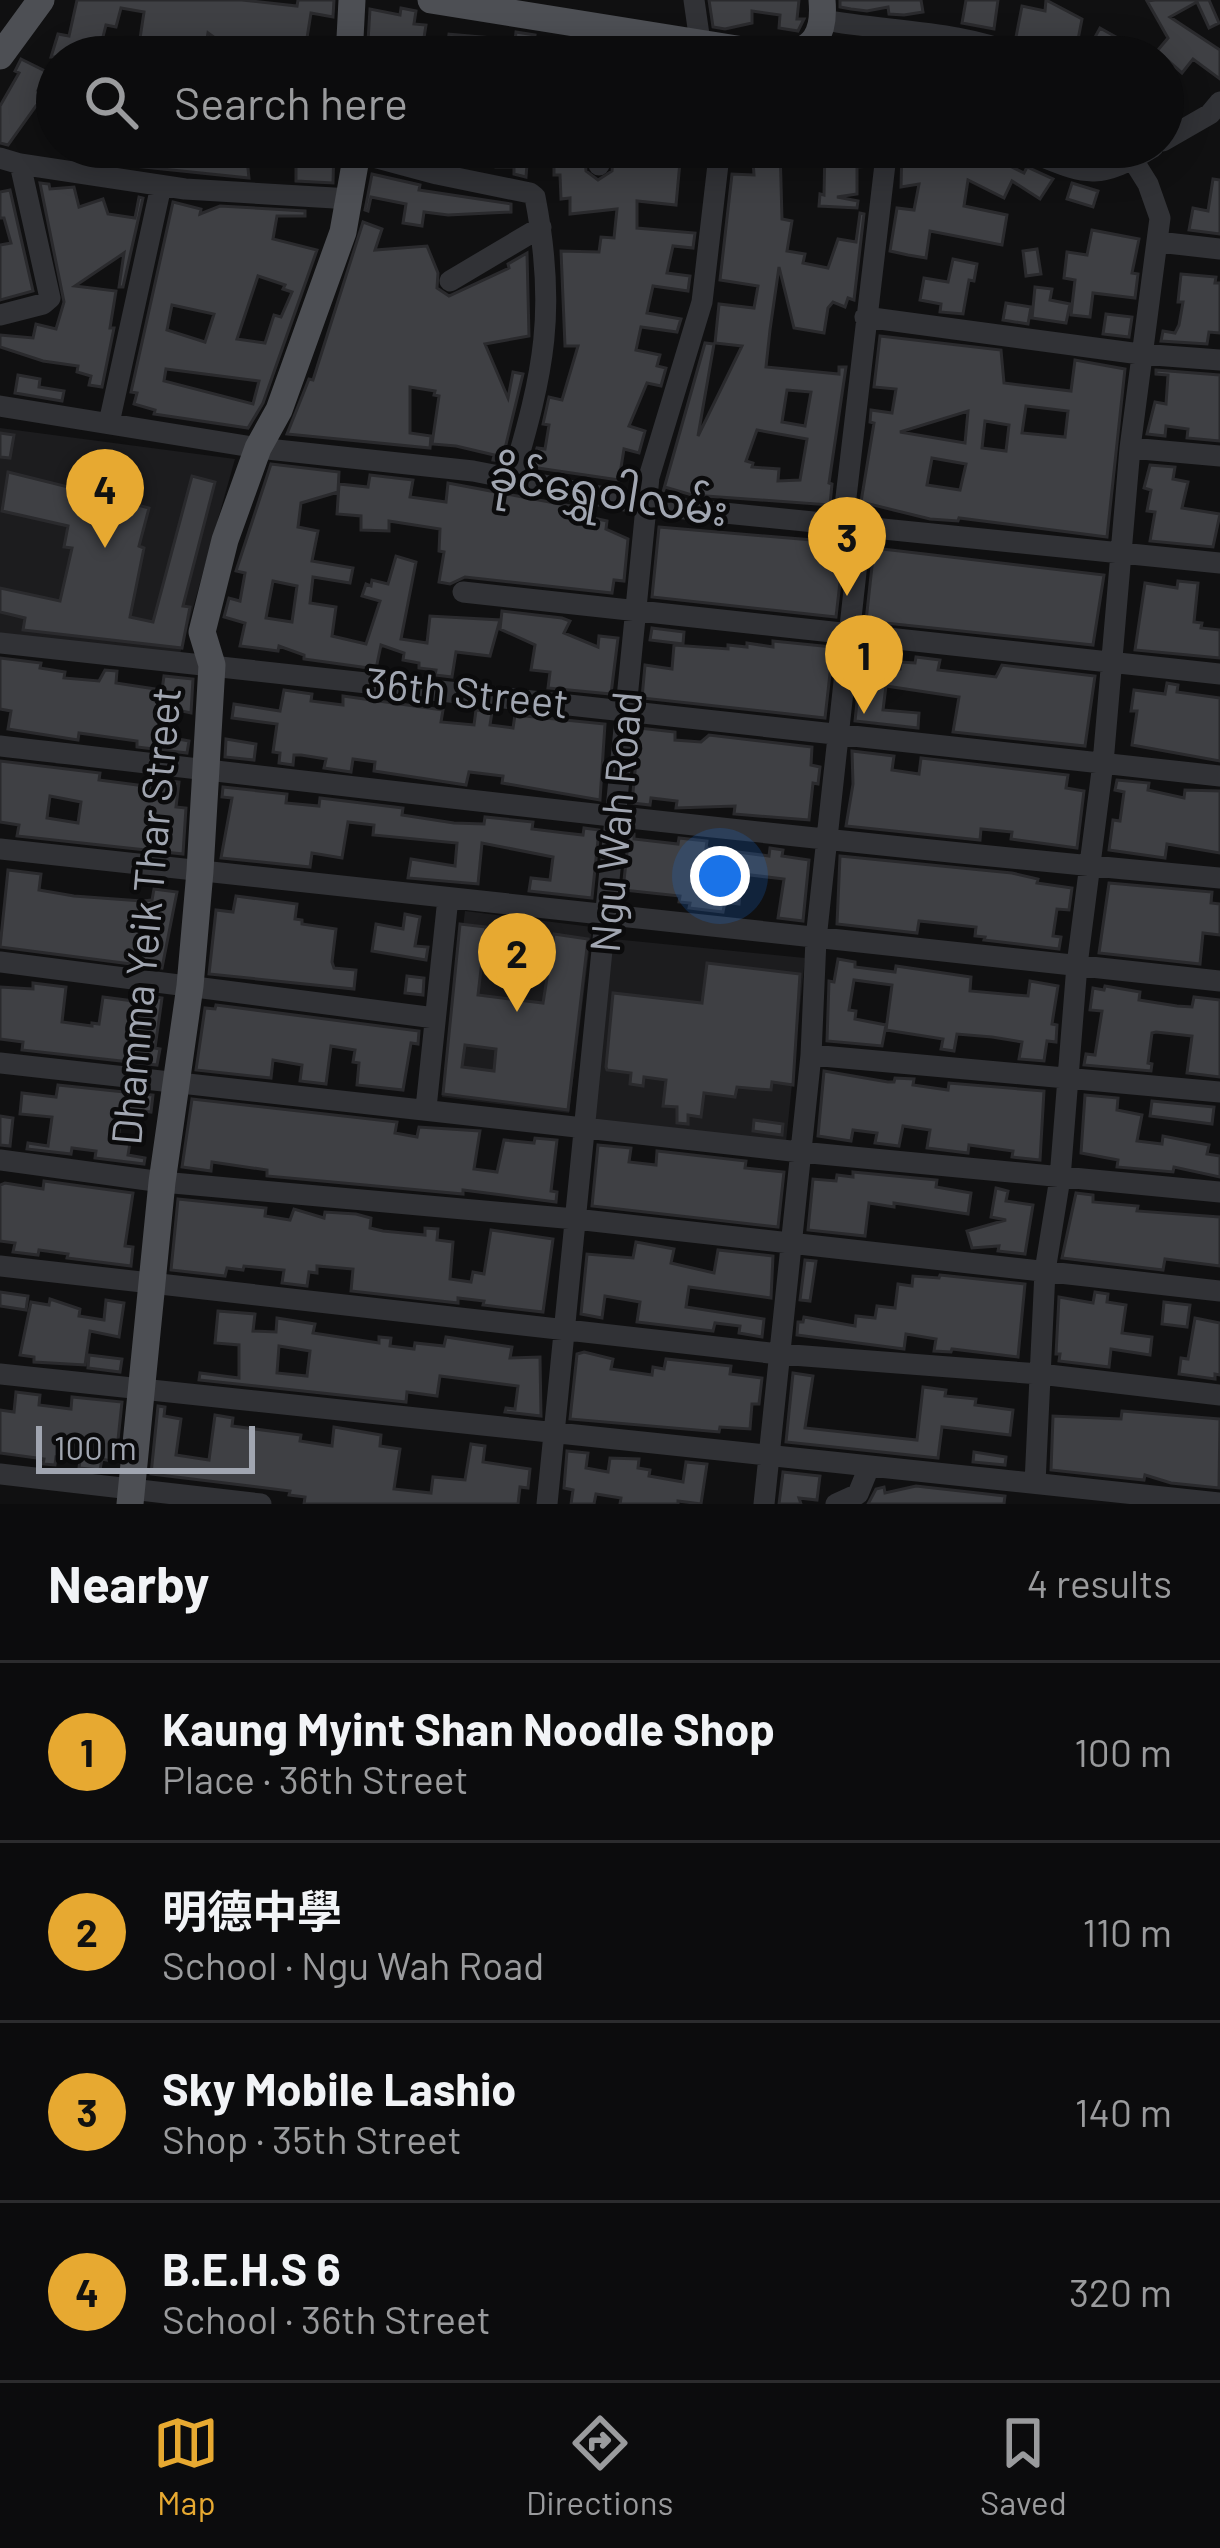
<!DOCTYPE html>
<html lang="en">
<head>
<meta charset="utf-8">
<style>
	:root { --surface:#0c0c0d; --page:#1a1a1b; --text:#f1f3f6; --muted:#9a9b9d; --line:#2c2c2e; --accent:#e7a931 }
	body { margin:0; font-family:Barlow,"Noto Sans SC","Noto Sans Myanmar",sans-serif; background:var(--page); color:var(--text) }
	.scale { position:absolute; left:36px; bottom:30px; width:219px; box-sizing:border-box; padding-left:12px; border:6px solid #a1a6b1; border-top:0; font-size:33px; line-height:42px; white-space:nowrap; color:#a1a6b1; -webkit-text-stroke:9px #0b0b0c; paint-order:stroke }
	.you { position:absolute; left:720px; top:876px; width:42px; height:42px; margin:-30px; border:9px solid #fff; border-radius:50%; background:#1a73e8; box-shadow:0 0 0 18px #1a73e833 }
	.badge { display:grid; place-items:center; width:78px; height:78px; border-radius:50%; background:var(--accent); color:#111; font-size:39px; font-weight:700 }
	.pin { position:absolute; translate:-50% -99px; filter:drop-shadow(0 3px 6px #0008) }
	.pin::after { content:''; position:absolute; top:63px; width:42px; height:36px; background:inherit; clip-path:polygon(0 0,100% 0,50% 100%) }
	.list { margin:0; padding:0; list-style:none }
	h2 { display:flex; justify-content:space-between; align-items:center; height:156px; margin:0; padding:0 48px; font-size:51px }
	h2 small { font-size:39px; font-weight:400; color:var(--muted) }
	.list li { display:grid; grid-template-columns:78px 1fr auto; gap:36px; align-items:center; box-sizing:border-box; height:180px; padding:0 48px; border-top:3px solid var(--line) }
	.list b { display:block; font-size:45px; white-space:nowrap }
	.list p { margin:0; font-size:39px; white-space:nowrap; color:var(--muted) }
	.list em { font-size:39px; font-style:normal; color:var(--muted) }
	.icon { flex:none; width:66px; height:66px; fill:none; stroke:currentColor; stroke-width:2; stroke-linecap:round; stroke-linejoin:round }
	.map { position:relative; flex:none; width:1220px; height:1504px; overflow:hidden }
	.search { position:absolute; background:var(--surface); box-shadow:0 6px 30px #0003; left:36px; right:36px; top:36px; height:132px; display:flex; align-items:center; gap:30px; box-sizing:border-box; padding:0 42px; border-radius:66px; color:var(--muted); font-size:45px }
	.sheet { height:876px; background:var(--surface) }
	nav { display:flex; justify-content:space-around; align-items:center; box-sizing:border-box; height:168px; border-top:3px solid var(--line); background:var(--surface); font-size:33px; color:var(--muted) }
	nav a { display:grid; justify-items:center; gap:6px }
	nav .on { color:var(--accent) }
	.map>svg:first-child { display:block }
</style>
</head>
<body>
<div class="map">
<svg width="1220" height="1504" viewBox="0 0 1220 1504">
	<rect width="100%" height="100%" fill="#101011"/>
	<path fill="#1c1c1e" d="M0,428L235,459L180,654L0,636Z
		M465,911L592,927L569,1113L442,1097Z
		M613,939L805,958L786,1142L593,1121Z"/>
	<path fill="#3f4044" stroke="#2a2a2d" stroke-width="3" fill-rule="evenodd" d="M77,0H242L297,6L298,0H334L333,17L311,13L304,57L253,51V57H241L208,33L204,57L161,50L160,57H132L134,44L139,45L144,12L121,8L116,27L106,25L98,57H51L58,34L69,36Z
		M709,0H799L797,19H804L798,31L779,28L780,15L752,11V23L725,29L713,27Z
		M840,0H921L923,12L904,15L889,14L888,7L867,11L851,9L840,7Z
		M966,0H998L994,29L962,23Z
		M1046,0L1082,19L1075,55L1033,47L1032,41L1016,37L1022,6L1045,11Z
		M1155,0H1209L1219,23L1209,28L1197,2L1170,17L1220,50V79L1193,59L1182,73L1157,51L1168,38L1147,1Z
		M401,8L416,11L414,24L426,25L421,57H367L370,9L400,15Z
		M1100,28L1125,42L1117,57H1084Z
		M516,32L535,35L531,57H446L449,34L515,40Z
		M21,59L47,72L38,90L57,93V110L36,106L8,145L0,143V106L19,73L15,71Z
		M136,147H263L261,160L247,159L249,178L133,166Z
		M449,147H474L467,165L445,158Z
		M496,147H584L586,171L598,180L612,171L614,147H699L698,164L680,162L676,205L637,201V228L695,233L693,248L673,246L667,273L690,276L688,291L653,286L647,313L681,319L680,322L677,332L641,327L636,350L660,355L657,366L666,368L661,386L647,383L629,426L645,431L639,453L624,449L619,480L531,467L537,448L545,449L549,425L543,424L549,397L562,400L578,346H565L561,251L599,252L601,237L614,238L617,209L570,214V198L561,199L560,175H554V166L527,165L526,177L514,174V167H496Z
		M752,147H780L782,219L792,221L787,251L805,254L803,263L828,268L838,239L856,242L860,213L864,214L854,300L848,298L845,307L833,302L828,308L824,333L794,328L779,267L770,330L766,367L839,374V367H846L829,483L832,484L830,505L692,495L665,487L663,492L705,343L714,344L698,436L742,346L715,343L719,304L754,308L758,286L720,280L732,174L754,175ZM787,390L811,392L805,426L782,422ZM757,430L807,439L800,480L778,481L779,469L752,467L753,463L746,461Z
		M825,147H872L870,166L857,167V194L837,197L858,201L857,208L819,206L820,194L824,195Z
		M902,147H982L999,152L996,159L1024,173L1027,167L1053,179L1040,199L1012,181L1004,198L968,180L964,206L1007,215L1002,245L930,231L926,258L908,255L890,251L897,208L914,210L919,184L901,187Z
		M311,149H334L333,183L296,181V154H311Z
		M372,174L420,185L419,190L511,204V212L448,215L424,212L422,226L403,223L406,204L371,197L368,211L365,210Z
		M1213,179L1220,180V234L1189,230L1193,208L1208,211Z
		M40,183L49,184L50,189L74,187L79,207L103,199L108,214L135,218L139,197L143,198L123,287H119L124,253L75,286L116,291L110,328H114L102,387L89,385L91,376L77,372L78,366L43,361L0,347V335L33,338L36,324L56,329L64,302Z
		M1072,183L1098,191L1093,207L1067,199Z
		M10,190L33,291L0,300V245L11,243L4,218H0V192Z
		M173,202L201,209L200,214L220,206L305,211V216H277L273,239L317,250L263,403L248,428L154,414L155,410L134,404L137,393L131,392ZM258,276L285,285L283,289L292,292L281,317L274,315L265,343L237,339ZM172,305L214,314L205,342L167,330ZM166,369L251,380L259,381L253,404L164,381Z
		M363,222L382,229L375,250L427,246L438,273L437,288L449,296L509,268L508,264L527,253L529,336L485,344L508,398L513,372L523,374L502,461L493,460L494,455L456,446L432,444L439,396L434,395L435,391L410,387V433L431,436L430,448L287,434L309,379L313,380Z
		M1092,230L1139,239L1132,273L1138,274L1135,298L1093,293L1090,317L1071,315L1075,280L1064,278L1067,252L1087,255Z
		M1037,249L1041,274L1026,276L1023,251Z
		M953,259L977,264L974,281L969,280L963,314L940,312L941,304L920,300L924,278L948,282Z
		M1181,274L1216,277L1215,283H1220V333L1209,332L1207,344L1161,341L1163,331L1175,333L1179,325L1183,302H1178Z
		M1035,287L1052,289L1050,300L1070,304L1066,323L1032,318Z
		M1006,303L1031,307L1028,324L1003,320Z
		M1106,314L1132,317L1129,337L1103,334Z
		M880,336L1001,350L1004,383L1071,391L1075,360L1125,369L1107,537L959,518L958,521L930,519L861,502L874,423L870,422L871,410L892,413L896,389L874,387ZM1026,406L1068,411L1065,437L1022,433ZM968,411L965,443L900,432ZM985,421L1009,425L1006,451L982,448ZM932,458L966,464L960,490L927,485Z
		M1156,370L1220,375V441L1187,438L1188,429L1166,426L1165,436L1147,434L1155,402L1166,404L1168,375L1156,374Z
		M18,375L40,379L39,387L64,391L62,401L15,393Z
		M0,433L14,435L10,458L0,457Z
		M271,464L339,472L338,492L301,503L298,527L318,531L312,561L353,568L350,583L313,577L310,603L336,607L332,636L366,644L380,601L362,596L366,584L371,586L372,580L388,584L396,556L416,562L401,639L427,643L430,616L500,620L490,656L456,652L452,677L435,675L436,670L419,668V663L403,660L404,653L381,645L376,669L304,659V655L279,646L278,651L240,646L245,623L224,617L229,598L240,601L245,573L236,571ZM273,581L297,586L292,622L266,618Z
		M1150,465L1175,467L1173,479L1188,482L1182,508L1220,514L1213,547L1150,541L1155,512L1147,511L1151,490L1144,488Z
		M8,472L68,487L72,472L95,479L92,493L149,508L139,546L144,548L130,617L153,622L192,476L215,482L183,606L190,607L182,648L23,630L25,618L0,612V588L60,601L72,548L64,547L68,526L2,511Z
		M370,475L413,480L410,497L446,502L448,483L576,507L575,514L607,521L606,529L628,539L624,581L614,580L612,593L465,577L450,584L439,582L444,552L439,551L440,529L389,521V531L361,530V516L337,514L339,484L368,487Z
		M659,527L812,540V545L844,548L836,617L652,597Z
		M874,548L1104,575L1093,645L866,621Z
		M1178,581L1198,583L1194,622L1202,623L1201,628L1220,630V658L1135,650L1145,583L1177,588Z
		M502,611L562,618L570,621L564,633L598,647L599,636L618,638L611,694L548,688L550,672L531,670L535,645L500,629Z
		M652,628L684,632L683,644L650,640Z
		M773,641L833,647L825,718L642,698L645,665L672,669L674,645L728,649V645L747,647V643L773,647Z
		M862,655L876,657V665L900,669L901,662L915,663L916,657L940,660L938,670L996,677L1002,665L1095,676L1085,746L953,732L959,697L886,686L883,710L919,713L918,728L855,721Z
		M0,658L41,663L40,668L65,672L64,678L99,681L105,670L117,671L116,683L162,690L164,676L193,679L191,713L182,711L181,716H176L173,738L189,741L187,753L137,747V741L79,733L78,740L8,729L11,711L0,709Z
		M1167,683L1178,685L1177,692L1220,698V761L1132,745L1137,711H1131L1134,690L1165,694Z
		M284,690L312,694L311,701L343,705V696L443,710L441,722L474,725L476,710L492,712L490,725L513,728L515,715L605,724L600,800L502,783L503,776L469,772L466,785L374,771L375,762L353,759L351,772L324,768L326,759L301,755H294L293,765L279,763L280,753L273,752L277,724L232,718L234,704L280,711Z
		M639,728L675,732V740L701,742L709,735L812,747L811,765L820,767L818,784L813,783L809,820L734,814L735,806L676,808L677,801L651,798L650,805L632,803Z
		M226,739L256,744L254,760L225,757Z
		M852,751L894,756L892,770L919,774L921,758L1068,775L1066,788L1084,791L1077,848L1011,839L1012,832L981,829L980,840L846,826L853,784Z
		M0,761L100,773L99,780L153,787L154,779L179,782L176,807L186,808L183,854L17,836L19,825L0,822ZM50,796L81,802L78,823L47,818Z
		M1117,780L1149,783L1148,790L1184,798L1185,790L1220,791V853L1167,844L1165,858L1109,850L1113,820L1120,821L1124,792L1115,790Z
		M223,787L287,794L286,803L319,806L320,798L403,808L402,815L454,823L484,824L485,817L533,822L532,829L565,833L583,835L584,828L599,830L592,898L529,891L531,878L550,880L553,857L482,843L478,884L408,878L411,859L455,866L457,843L373,835L374,825L348,822L342,858L312,853L310,867L221,858L232,798L222,797Z
		M629,833L634,834V839L678,844L679,838L707,841L706,848L769,856L770,848L783,850L782,856L809,860L803,921L778,918L784,879L742,874L739,904L725,902L723,912L689,908L690,903L679,902L680,896L623,890Z
		M840,856L1012,873L1038,879L1037,883L1072,888L1069,910L1057,909L1053,936L1061,937L1059,949L984,940L985,937L975,936L976,927L919,921L917,933L837,924Z
		M8,870L41,874L39,890L74,896L142,901L152,900L154,889L177,892L162,968L0,947Z
		M1109,883L1212,892L1211,903L1220,904V935L1203,933L1200,964L1099,953Z
		M236,896L297,904L295,919L302,920V924L336,929L332,962L334,968L356,970L354,989L209,974L216,910L233,912Z
		M405,914L420,917L415,946L428,947L426,960L372,951L376,924L403,929Z
		M460,924L486,927L478,995L543,1003L554,934L588,939L568,1110L443,1094ZM465,1045L496,1049L494,1071L462,1067Z
		M838,959L855,962V967L895,972L896,966L971,977L970,991L1028,996L1030,981L1058,986L1052,1024L1057,1025L1056,1042L1047,1041L1044,1061L1019,1059L1022,1042L992,1037L957,1034L954,1051L941,1049L943,1039L886,1030L892,985L854,980L849,1010L856,1011L855,1019L886,1025L882,1046L827,1041L829,981L834,982Z
		M707,963L800,974L793,1085L772,1082L771,1090L737,1087L735,1097L704,1093L701,1117L688,1115V1124L677,1123V1107L663,1106L666,1080L644,1077L643,1086L630,1084L631,1073L607,1070L606,1067L613,993L702,1003Z
		M407,976L424,978L423,995L405,993Z
		M33,983L66,987L62,1022L92,1026V1023L99,1024L103,997L134,1001L135,994L162,998L155,1048L160,1049L157,1065L22,1050L23,1042L0,1039V987L33,989Z
		M1105,986L1140,992L1139,1000L1177,1006L1192,1007L1194,997L1220,1000V1077L1187,1073L1192,1036L1156,1032L1152,1033L1148,1063L1152,1064L1151,1071L1084,1065L1086,1054L1095,1055L1102,1011L1090,1010L1093,988L1104,990Z
		M216,1005L419,1031L418,1044L411,1043L403,1090L357,1085L359,1063L353,1062L355,1050L331,1046L326,1084L300,1081L302,1065L273,1060L271,1078L196,1070L205,1008L215,1009Z
		M824,1071L888,1082H894L895,1078L914,1079L913,1085L948,1090L949,1083L1044,1091L1040,1160L1012,1157L1013,1151L969,1145L968,1153L927,1148L930,1130L903,1126L899,1146L875,1143L877,1133L853,1130L851,1141L818,1136Z
		M58,1085L153,1095L151,1112L142,1111L141,1118L121,1115L118,1141L130,1143L128,1155L145,1158L144,1164L95,1158L96,1151L72,1148L71,1154L27,1149L28,1143L48,1146L52,1117L20,1114L22,1093L56,1097Z
		M1085,1095L1118,1098L1117,1110L1142,1115L1137,1141L1162,1144L1163,1136L1209,1145L1207,1154L1220,1156V1177L1174,1167L1173,1172L1117,1167L1118,1160L1081,1153Z
		M192,1099L397,1122L395,1133L417,1137L419,1127L480,1131L474,1169L497,1172L504,1140L534,1143L535,1138L557,1140L551,1191L557,1192L556,1202L463,1190V1194L267,1176V1170L212,1162L211,1171L182,1167Z
		M1152,1101L1214,1107L1212,1124L1150,1116Z
		M0,1116L13,1118L10,1146L0,1145Z
		M754,1120L783,1124L782,1135L753,1131Z
		M598,1145L631,1148L629,1162L656,1165L657,1151L746,1161L745,1168L784,1172L778,1227L592,1206Z
		M853,1172L937,1180L936,1187L971,1193L968,1214L894,1203V1207L869,1203L865,1236L808,1230L813,1179L836,1181L837,1175L853,1177Z
		M44,1181L133,1193L125,1246L133,1247L131,1266L67,1258L68,1254L39,1250L38,1255L13,1252L15,1243L0,1241V1185L5,1183L43,1189Z
		M996,1188L1008,1191L1006,1201L1033,1205L1025,1254L998,1251L999,1246L972,1248L967,1231L1006,1220L991,1217Z
		M1076,1193L1093,1195V1202L1138,1206L1137,1211L1220,1217V1266L1165,1259L1163,1270L1062,1258Z
		M178,1199L266,1208L265,1216L290,1220L294,1209L324,1218L325,1212L356,1214L371,1218L370,1228L383,1231L425,1235V1228L438,1229L437,1240L453,1242L450,1279L471,1282L473,1272L484,1274L491,1230L553,1239L543,1312L483,1305L484,1301L458,1298V1303L351,1291L353,1269L317,1266V1273L309,1272L307,1286L282,1283L284,1270L244,1266L243,1270L227,1268L225,1276L171,1270Z
		M636,1242L674,1249L671,1263L714,1273L718,1250L773,1256L771,1298L689,1287L686,1307L764,1319L762,1337L739,1333L740,1326L715,1323L713,1331L637,1322L640,1302L605,1296L602,1318L581,1314L587,1254L633,1258Z
		M805,1260L816,1261L810,1301L800,1300Z
		M940,1275L1025,1284L1018,1357L952,1349L951,1352L934,1351L936,1339L906,1334L904,1349L797,1335L798,1322H803L804,1317L855,1326L856,1316L875,1318L877,1306L895,1308L898,1284L912,1286L913,1276L939,1278Z
		M0,1292L28,1296L26,1310L0,1306Z
		M1095,1292L1108,1294L1107,1302L1126,1305L1122,1333L1152,1337L1150,1355L1111,1349L1109,1367L1059,1361L1060,1354H1056L1059,1297L1093,1303Z
		M50,1299L80,1309L79,1316L104,1320L106,1300L124,1303L119,1337L90,1331L85,1365L34,1362V1357L20,1355L31,1302L49,1305Z
		M1164,1302L1190,1305L1187,1327L1162,1324Z
		M218,1311L255,1314L253,1331L276,1332L277,1318L315,1324L313,1333L379,1343V1337L391,1338L390,1346L414,1349L415,1343L444,1346L446,1337L512,1347L510,1358L540,1357L541,1416L505,1412L506,1408L515,1409L518,1386L440,1376L437,1396L407,1392L406,1402L199,1380L200,1373L239,1378V1345L215,1343ZM279,1346L310,1351L307,1376L277,1373Z
		M1195,1318L1220,1323V1375L1215,1374V1379L1179,1374L1181,1358L1188,1359Z
		M584,1352L613,1359L611,1369L652,1375L653,1367L664,1369L666,1359L731,1366L730,1374L762,1378L759,1404H752L750,1429L720,1427L719,1432L570,1419L577,1354Z
		M89,1355L122,1359L120,1372L88,1368Z
		M793,1373L813,1376L805,1428L917,1440L923,1387L946,1390L945,1396L976,1399L975,1405L1013,1410L1010,1435L942,1427L938,1458L786,1442Z
		M16,1392L40,1395L39,1405L71,1409L72,1397L122,1402L118,1440H113L111,1461L102,1459L100,1470L79,1468L80,1460L56,1457L55,1465L43,1464L44,1459L0,1453V1410L14,1412Z
		M158,1406L165,1407L164,1416L181,1419L176,1455L209,1460L215,1415L233,1418L232,1426L301,1435L300,1441L332,1446L334,1427L381,1435L380,1446L400,1449L394,1489L431,1493L433,1477L465,1480L471,1444L485,1446L483,1462L530,1469L528,1488L520,1487L518,1504H304L305,1497L289,1495L290,1491L151,1474Z
		M1122,1411L1220,1419L1219,1488L1171,1483L1145,1475L1144,1480L1051,1470L1053,1416L1121,1419Z
		M567,1451L588,1453L586,1468L608,1472L610,1458L639,1459L638,1468L650,1470L649,1476L683,1482L686,1462L707,1464L701,1504L678,1501V1504H620L621,1498L596,1494L594,1504H571L573,1490L564,1488Z
		M974,1452L1006,1457L1005,1465L973,1462Z
		M783,1472L820,1476L817,1500L799,1498L801,1504H779Z
		M884,1487L885,1493L916,1486L1005,1496L1004,1504H868L876,1489Z"/>
	<g fill="none" stroke-linecap="round" stroke-linejoin="round">
		<path stroke="#313236" stroke-width="21" d="M694,0L700,42
			M824,20C889,32 961,30 1022,57
			M608,57L611,28
			M1163,141L1210,114L1220,102
			M599,147V165
			M1017,147C1082,171 1090,186 1153,147
			M359,153L437,174L530,193L535,197C557,310 544,372 512,479
			M0,158L20,164L185,189L351,199
			M1158,242L1220,249
			M450,281L541,227
			M0,315L43,304L50,298L20,164
			M865,317L1140,354L1220,360
			M0,406L258,448L473,471L645,505L1220,563
			M109,423L161,186
			M1130,448L1220,456
			M843,523L887,147
			M463,592L1220,674
			M0,643L1220,776
			M0,746C406,793 813,841 1220,878
			M0,849L1220,981
			M0,962L435,1018
			M811,1055L1220,1092
			M0,1063L800,1152L1220,1192
			M426,1108L448,898
			M0,1160L162,1182L575,1219L1220,1291
			M0,1266L779,1354L1040,1374L1220,1395
			M0,1374L1220,1503
			M0,1474L261,1504
			M1035,1483L1045,1271L1060,1178L1077,965L1103,763L1130,448L1160,218L1148,184L1133,160
			M547,1504L649,477L702,302L720,147
			M764,1504L811,1055L816,939L861,526
			M836,1504L858,1494L869,1467"/>
		<path stroke="#4d4f54" stroke-width="27" d="M431,0L780,56C815,51 825,34 822,0
			M0,56L41,0
			M349,57L352,0
			M130,1504L162,1182L190,986L200,871L212,665L202,632L225,540L258,448L279,410L343,232L358,147"/>
	</g>
	<g text-anchor="middle" stroke-width="9" stroke-linejoin="round" paint-order="stroke">
		<g font-size="42" fill="#a1a6b1" stroke="#0b0b0c">
			<text transform="translate(609 493) rotate(9)" y="15">ခိုင်ရွှေဝါလမ်း</text>
			<text transform="translate(467 693) rotate(6)" y="15">36th Street</text>
			<text transform="translate(616 822) rotate(-85)" y="15">Ngu Wah Road</text>
			<text transform="translate(146 916) rotate(-85)" y="15">Dhamma Yeik Thar Street</text>
		</g>
	</g>
</svg>
<div class="scale">100 m</div>
<div class="you"></div>
<div class="pin badge" style="left:864px;top:714px">1</div>
<div class="pin badge" style="left:517px;top:1012px">2</div>
<div class="pin badge" style="left:847px;top:596px">3</div>
<div class="pin badge" style="left:105px;top:548px">4</div>
<div class="search"><svg class="icon" aria-label="search" viewBox="0 0 24 24"><circle cx="10" cy="10" r="6"/><path d="M15 15l6 6"/></svg>Search here</div>
</div>
<section class="sheet">
<h2>Nearby<small>4 results</small></h2>
<ul class="list">
<li><span class="badge">1</span><div><b>Kaung Myint Shan Noodle Shop</b><p>Place · 36th Street</p></div><em>100 m</em></li>
<li><span class="badge">2</span><div><b>明德中學</b><p>School · Ngu Wah Road</p></div><em>110 m</em></li>
<li><span class="badge">3</span><div><b>Sky Mobile Lashio</b><p>Shop · 35th Street</p></div><em>140 m</em></li>
<li><span class="badge">4</span><div><b>B.E.H.S 6</b><p>School · 36th Street</p></div><em>320 m</em></li>
</ul>
</section>
<nav>
<a class="on"><svg class="icon" aria-label="map" viewBox="0 0 24 24"><path d="M3 6l6-2 6 2 6-2v14l-6 2-6-2-6 2zM9 4v14M15 6v14"/></svg>Map</a>
<a><svg class="icon" aria-label="directions" viewBox="0 0 24 24"><path d="M12 3l9 9-9 9-9-9zM9 14v-3h6M13 9l2 2-2 2"/></svg>Directions</a>
<a><svg class="icon" aria-label="saved" viewBox="0 0 24 24"><path d="M7 4h10v16l-5-4-5 4z"/></svg>Saved</a>
</nav>
</body>
</html>
